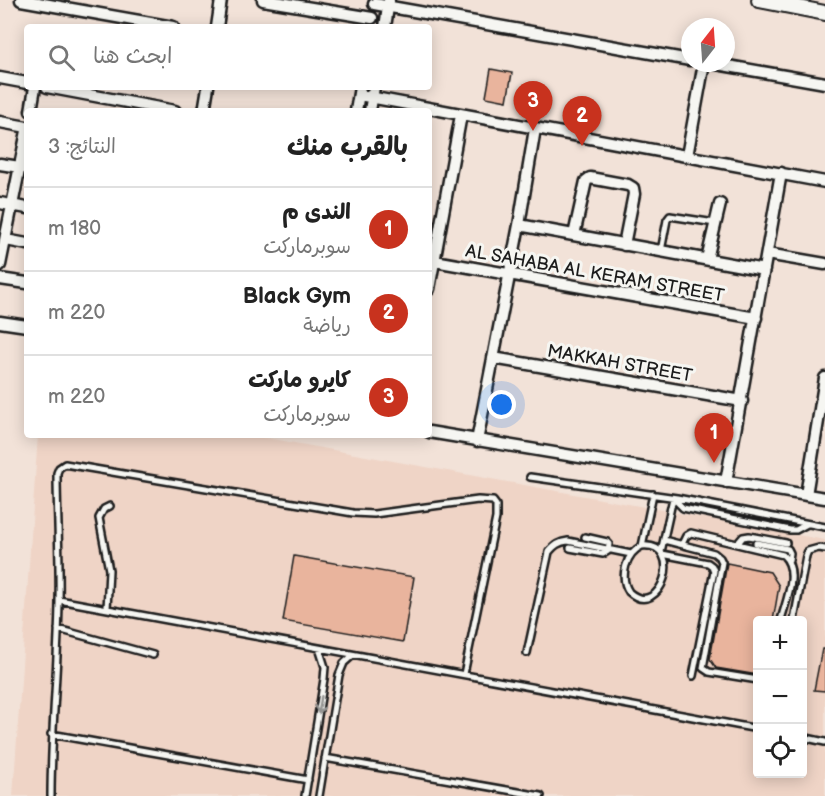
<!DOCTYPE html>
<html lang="ar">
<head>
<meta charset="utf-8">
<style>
	:root { --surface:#fff; --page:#f2f2f2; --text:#222; --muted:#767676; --line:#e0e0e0; --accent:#c8321e }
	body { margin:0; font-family:"Balsamiq Sans","Playpen Sans Arabic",sans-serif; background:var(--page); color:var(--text); direction:rtl }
	.controls { position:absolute; right:18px; bottom:18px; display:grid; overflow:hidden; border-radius:6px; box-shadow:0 3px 15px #0003 }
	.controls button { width:54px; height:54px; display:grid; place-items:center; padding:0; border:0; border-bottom:2px solid var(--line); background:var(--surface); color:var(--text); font:30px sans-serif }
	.compass { position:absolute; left:681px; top:18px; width:54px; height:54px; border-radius:50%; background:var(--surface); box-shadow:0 3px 15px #0003; rotate:17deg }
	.you { position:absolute; left:502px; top:405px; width:21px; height:21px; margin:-15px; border:4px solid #fff; border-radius:50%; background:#1a73e8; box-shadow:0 0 0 9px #1a73e833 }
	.badge { display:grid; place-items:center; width:39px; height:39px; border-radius:50%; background:var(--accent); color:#fff; font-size:20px; font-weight:700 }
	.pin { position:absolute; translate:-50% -50px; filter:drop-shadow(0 2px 3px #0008) }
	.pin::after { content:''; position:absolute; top:32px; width:21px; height:18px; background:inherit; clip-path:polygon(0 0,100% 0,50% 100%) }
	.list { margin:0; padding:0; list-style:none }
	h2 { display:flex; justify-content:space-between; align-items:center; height:78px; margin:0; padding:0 24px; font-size:26px }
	h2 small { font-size:20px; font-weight:400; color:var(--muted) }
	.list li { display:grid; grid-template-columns:39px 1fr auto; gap:18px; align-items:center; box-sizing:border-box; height:84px; padding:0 24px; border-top:2px solid var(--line) }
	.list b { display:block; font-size:22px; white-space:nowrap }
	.list p { margin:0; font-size:20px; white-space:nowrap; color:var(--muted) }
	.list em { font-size:20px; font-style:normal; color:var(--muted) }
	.icon { flex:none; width:33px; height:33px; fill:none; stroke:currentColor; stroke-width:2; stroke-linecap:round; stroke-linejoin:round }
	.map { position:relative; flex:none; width:825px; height:796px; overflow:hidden; direction:ltr }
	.search { position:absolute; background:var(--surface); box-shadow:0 3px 15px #0003; left:24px; top:24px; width:408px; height:66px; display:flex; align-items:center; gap:15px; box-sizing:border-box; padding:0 21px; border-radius:6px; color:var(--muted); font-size:22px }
	.panel { position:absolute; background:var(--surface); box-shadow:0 3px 15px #0003; left:24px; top:108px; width:408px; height:330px; border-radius:6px; direction:rtl }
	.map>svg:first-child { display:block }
</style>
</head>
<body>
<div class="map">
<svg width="825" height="796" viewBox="0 0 825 796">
	<rect width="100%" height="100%" fill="#f2e2d8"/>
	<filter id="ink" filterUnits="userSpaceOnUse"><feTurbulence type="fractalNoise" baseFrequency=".0167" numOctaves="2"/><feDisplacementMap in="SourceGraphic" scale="12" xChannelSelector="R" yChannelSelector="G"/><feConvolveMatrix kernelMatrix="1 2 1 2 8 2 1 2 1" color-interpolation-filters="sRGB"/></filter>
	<g filter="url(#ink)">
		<path fill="#efd4c6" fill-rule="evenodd" d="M38,435H251L825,540V796H13ZM758,620H802V774H758Z"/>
		<path fill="#e9b49d" stroke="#1c1c1c" stroke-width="1.5" d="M491,69L512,73L507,101L486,97Z
			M294,556L414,577L403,642L283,621Z
			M727,563L770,572L779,586L773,621H758V675L716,668L710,659Z
			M822,649H825V691L814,690Z"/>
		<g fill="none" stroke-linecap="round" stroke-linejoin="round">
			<defs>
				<path id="service" d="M661,251L667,220L670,216L715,223
					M530,477L677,498L825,527
					M677,498V502L683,508L790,530H796L807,524
					M664,540L714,553L720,558L722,562L703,668L709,672L758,680
					M756,543L788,549L790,553L789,560
					M682,544L686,536L691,533L783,555C800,571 786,600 781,620
					M737,544L743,537L749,536L786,543
					M642,546C686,542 661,621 629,592C619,577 626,553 642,546Z
					M642,546L653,494
					M570,548L603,554L608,551L609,544L607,542L585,537
					M661,552L673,498
					M662,554L708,563L712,566L714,571L693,676
					M59,600L758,729
					M107,609L109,570L99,518L104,509L110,506
					M794,620L806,556L808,551L819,548L825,549
					M58,629L153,655
					M527,653L549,552C555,545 559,542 568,541L631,554
					M51,734L308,780
					M802,737L825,742
					M325,758L541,796
					M51,796C51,731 58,667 59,603C60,560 57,516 57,473L59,468L65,464L353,513L374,514L478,500L493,501L496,505V518L464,674
					M305,796L324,679L325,667L319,648
					M319,796L339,675L344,663L353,655"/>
				<path id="minor" d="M21,0L173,27
					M263,0L372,18
					M374,4L690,60
					M217,27L221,0
					M385,27L389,1
					M711,63L825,83
					M0,78L27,83
					M47,87L175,111
					M359,95L825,182
					M31,111L35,87
					M204,111L208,87
					M356,111L360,87
					M370,111L374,87
					M0,122L27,127
					M687,156L704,63
					M0,164L26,168
					M0,203L27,208
					M519,225L764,270
					M574,235L586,181L590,178L628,185L633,188L634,194L624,245
					M6,240L27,244
					M767,254L825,264
					M707,259L720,204
					M429,260L756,318
					M0,265L27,131
					M0,279L27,283
					M429,289L461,115
					M0,322L27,326
					M493,358L742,401
					M429,432L825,498
					M477,441L519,225L535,129
					M726,482L781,173
					M806,495L825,378"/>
				<path id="secondary" d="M759,0L825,13"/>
			</defs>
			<use href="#service" stroke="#1c1c1c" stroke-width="10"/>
			<use href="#minor" stroke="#1c1c1c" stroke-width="15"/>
			<use href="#secondary" stroke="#1c1c1c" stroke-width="18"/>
			<use href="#service" stroke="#f6f6f2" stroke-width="5"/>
			<use href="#minor" stroke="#f6f6f2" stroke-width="10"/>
			<use href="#secondary" stroke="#f6f6f2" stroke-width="14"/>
		</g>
		<defs><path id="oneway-shaft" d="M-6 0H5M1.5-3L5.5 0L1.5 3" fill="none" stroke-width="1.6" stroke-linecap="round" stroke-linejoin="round" transform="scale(1.5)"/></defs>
		<use stroke="#949492" href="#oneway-shaft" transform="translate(320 705) rotate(99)"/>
	</g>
	<g text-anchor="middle" stroke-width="6" stroke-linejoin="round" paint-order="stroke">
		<g font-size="18" fill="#1c1c1c" stroke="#f6f6f2">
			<text transform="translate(595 273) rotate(10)" y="6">AL SAHABA AL KERAM STREET</text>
			<text transform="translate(620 363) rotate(10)" y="6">MAKKAH STREET</text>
		</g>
	</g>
</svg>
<div class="controls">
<button>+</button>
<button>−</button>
<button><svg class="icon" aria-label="locate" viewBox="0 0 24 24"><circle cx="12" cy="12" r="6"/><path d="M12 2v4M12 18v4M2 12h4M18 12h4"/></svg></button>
</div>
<svg class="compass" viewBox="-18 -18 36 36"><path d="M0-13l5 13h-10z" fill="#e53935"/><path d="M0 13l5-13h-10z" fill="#767676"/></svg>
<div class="you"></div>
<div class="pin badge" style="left:714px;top:463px">1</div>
<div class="pin badge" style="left:582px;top:146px">2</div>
<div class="pin badge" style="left:533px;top:131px">3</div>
<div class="search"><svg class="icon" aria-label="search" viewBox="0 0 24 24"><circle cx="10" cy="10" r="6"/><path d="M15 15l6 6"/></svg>ابحث هنا</div>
<section class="panel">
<h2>بالقرب منك<small>النتائج: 3</small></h2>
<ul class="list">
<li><span class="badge">1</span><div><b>الندى م</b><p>سوبرماركت</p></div><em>180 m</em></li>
<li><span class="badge">2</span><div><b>Black Gym</b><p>رياضة</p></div><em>220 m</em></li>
<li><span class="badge">3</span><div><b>كايرو ماركت</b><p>سوبرماركت</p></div><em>220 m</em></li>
</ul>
</section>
</div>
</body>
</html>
